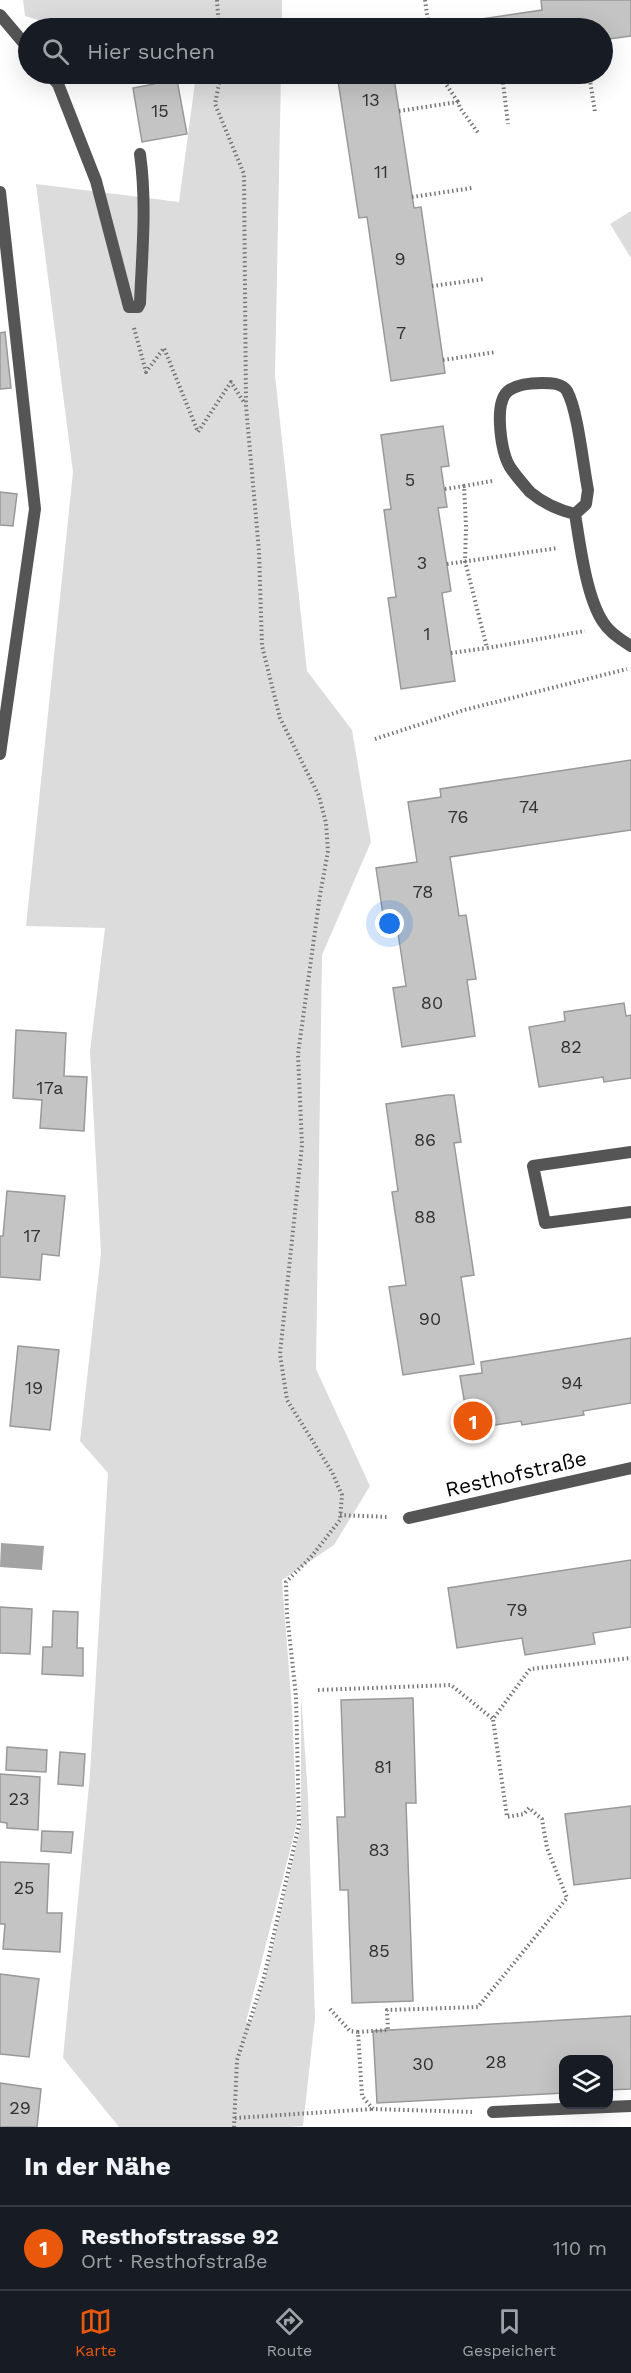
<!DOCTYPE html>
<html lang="de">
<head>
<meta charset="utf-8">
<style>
	:root { --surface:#171b24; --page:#242831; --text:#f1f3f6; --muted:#9ea1a6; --line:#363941; --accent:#ea580c }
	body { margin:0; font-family:"Work Sans",sans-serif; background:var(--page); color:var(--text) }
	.controls { position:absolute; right:18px; bottom:18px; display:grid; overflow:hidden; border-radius:12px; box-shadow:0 6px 24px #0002 }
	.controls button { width:54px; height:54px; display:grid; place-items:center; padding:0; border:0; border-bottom:2px solid var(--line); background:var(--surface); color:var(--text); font:30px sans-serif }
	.you { position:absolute; left:390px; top:924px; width:21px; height:21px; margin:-15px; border:4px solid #fff; border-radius:50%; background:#1a73e8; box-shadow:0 0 0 9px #1a73e833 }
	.badge { display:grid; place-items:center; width:39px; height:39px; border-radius:50%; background:var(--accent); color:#fff; font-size:20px; font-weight:700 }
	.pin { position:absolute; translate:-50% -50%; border:3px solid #fff; box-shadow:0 2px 6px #0006 }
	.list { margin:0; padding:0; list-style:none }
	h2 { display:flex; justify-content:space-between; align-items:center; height:78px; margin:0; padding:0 24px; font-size:26px }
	h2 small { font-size:20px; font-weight:400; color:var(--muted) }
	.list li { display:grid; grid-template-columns:39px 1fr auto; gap:18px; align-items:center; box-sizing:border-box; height:84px; padding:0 24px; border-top:2px solid var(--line) }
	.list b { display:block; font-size:22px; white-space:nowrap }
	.list p { margin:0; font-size:20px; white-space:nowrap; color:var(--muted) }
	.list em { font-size:20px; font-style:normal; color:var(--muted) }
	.icon { flex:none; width:33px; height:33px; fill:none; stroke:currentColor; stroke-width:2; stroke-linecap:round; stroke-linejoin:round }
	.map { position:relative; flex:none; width:631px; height:2127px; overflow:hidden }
	.search { position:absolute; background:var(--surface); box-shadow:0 6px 24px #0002; left:18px; right:18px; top:18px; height:66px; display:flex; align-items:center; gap:15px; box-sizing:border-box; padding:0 21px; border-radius:33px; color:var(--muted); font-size:22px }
	.sheet { height:162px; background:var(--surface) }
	nav { display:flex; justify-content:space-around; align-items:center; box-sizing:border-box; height:84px; border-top:2px solid var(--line); background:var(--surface); font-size:16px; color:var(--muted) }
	nav a { display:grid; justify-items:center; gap:3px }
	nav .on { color:var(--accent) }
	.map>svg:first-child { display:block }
</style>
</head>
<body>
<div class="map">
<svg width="631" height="2127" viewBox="0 0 631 2127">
	<rect width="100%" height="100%" fill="#fff"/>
	<path fill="#dcdcdc" d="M23,0H282V28H65L25,16Z
		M194,74H281L275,375L307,671L352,730L371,842L322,955L316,1369L370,1486L334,1545L282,1580L292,1709L297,1823L246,2022H251L265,1978L301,1825V1693L308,1797L315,2018L303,2126L290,2127H119L63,2058L90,1774L108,1473L80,1441L101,1253L90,1051L105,928L26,926L73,472L36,184L179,202L196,75Z
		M631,211V258L610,224Z"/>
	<path fill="#a3a3a3" d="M1,1543L44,1546L42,1570L0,1567Z"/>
	<path fill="#c4c4c4" stroke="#999" stroke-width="1.5" d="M541,0H631V36L602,40V28H456L455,23L542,10Z
		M150,74H173L177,80L187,134L142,142L133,88L154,84Z
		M337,74H403V77L394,78L414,208L421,207L445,373L391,381L367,217L359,218Z
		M5,332L11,388L0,389V333Z
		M443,426L449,466L441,467L447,507L438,508L451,591L442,593L455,681L401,689L388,598L396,597L384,510L391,509L381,435Z
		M0,492L17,494L13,526L0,525Z
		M631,760V830L450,857L459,916L466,915L476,979L467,980L475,1036L402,1047L393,988L406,986L397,926L385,928L376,868L417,862L408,802L441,797L440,789Z
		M624,1003L626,1016L631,1015V1078L604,1082L603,1077L539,1087L529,1027L565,1021L564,1012Z
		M16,1030L66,1033L64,1076L87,1077L84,1131L40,1128L42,1100L13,1098Z
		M447,1095H454L461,1142L454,1143L474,1275L461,1277L474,1364L403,1375L389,1287L406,1285L392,1192L398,1191L386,1104Z
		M7,1191L65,1196L59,1256L42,1254L40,1280L0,1277V1236H3Z
		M631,1338V1403L583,1411L584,1415L522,1425L521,1421L469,1429L460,1376L482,1373L481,1362Z
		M18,1346L59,1350L50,1430L10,1426Z
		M477,1414L479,1427L469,1429L467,1415Z
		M631,1560V1627L593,1633L595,1644L525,1655L522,1638L457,1648L448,1588Z
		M0,1607L32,1609L30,1654L0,1653Z
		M53,1611L78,1612L77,1648H83V1676L42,1674L43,1647H52Z
		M413,1698L416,1803H406L413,2001L352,2003L348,1890H340L337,1817H345L341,1700Z
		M7,1747L47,1750L46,1772L6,1770Z
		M60,1752L85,1754L83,1786L58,1784Z
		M0,1774L40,1777L38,1830L7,1828V1823L0,1822Z
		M631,1806V1878L574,1885L565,1814Z
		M42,1831L73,1832L71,1853L41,1851Z
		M0,1862L49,1864L47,1913H62L60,1952L3,1949L5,1924H0Z
		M0,1974L39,1979L29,2057L0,2054Z
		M631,2016V2089L608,2090V2060H564V2093L377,2103L373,2031Z
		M0,2083L41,2089L37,2127H0Z"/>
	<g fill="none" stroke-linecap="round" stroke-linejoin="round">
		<path stroke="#777" stroke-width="4" stroke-dasharray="1.5 3" stroke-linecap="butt" d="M217,0L219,28
			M425,0L429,28
			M221,74L215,104L244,174L246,406L259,551L262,646L280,718L319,796L326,823L328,851L320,895L298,1054L302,1145L280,1354L287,1400L332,1472L342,1495L340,1520L311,1557L286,1582L287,1614L296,1696L299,1825L264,1977L237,2060L234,2127
			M439,74L458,102
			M502,74L508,124
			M589,74L595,112
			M399,111L458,102L460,108L479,134
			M412,197L472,188
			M432,286L485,279
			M134,328L146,372L164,348L198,432L231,382L245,404
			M443,360L496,352
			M492,481L464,486L466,526L465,561L487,648L585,631
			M445,489L464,486
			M447,564L558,548
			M451,653L487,648
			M375,739L464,710L627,669
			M340,1515L387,1517
			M318,1690L451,1685L493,1719
			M330,2009L350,2031L358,2032
			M472,2112L373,2109L362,2096L358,2032L388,2030L387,2010L478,2007L567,1898L547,1848L542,1819L529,1808L524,1814L507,1817L493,1719L530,1669L631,1658
			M235,2118L372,2109"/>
		<path stroke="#555" stroke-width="12" d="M0,15L28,48
			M49,74L58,84L96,181L129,307H138L140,303C142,253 147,204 140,154
			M631,1152L533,1166L545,1223L631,1212
			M493,2112L631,2106"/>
		<path stroke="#555" stroke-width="12" d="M0,192L35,509L0,754
			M575,514C559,510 543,503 530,492C524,485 515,475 510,467C501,452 494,405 507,392C516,384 531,383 542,383C551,383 562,383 567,391C578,411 583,465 588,490L586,504L575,514C580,544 586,596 603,622C609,632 621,640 631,646
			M409,1518L631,1468"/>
	</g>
	<g text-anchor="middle" stroke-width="5" stroke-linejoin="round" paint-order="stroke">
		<g font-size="18" fill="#313131">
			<text x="371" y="106">13</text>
			<text x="160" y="117">15</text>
			<text x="381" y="178">11</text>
			<text x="400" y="265">9</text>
			<text x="401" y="339">7</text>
			<text x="410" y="486">5</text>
			<text x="422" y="569">3</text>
			<text x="427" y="640">1</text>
			<text x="529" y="813">74</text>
			<text x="458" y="823">76</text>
			<text x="423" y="898">78</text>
			<text x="432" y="1009">80</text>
			<text x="571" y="1053">82</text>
			<text x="50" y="1094">17a</text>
			<text x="425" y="1146">86</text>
			<text x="425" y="1223">88</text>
			<text x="32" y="1242">17</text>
			<text x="430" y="1325">90</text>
			<text x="572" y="1389">94</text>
			<text x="34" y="1394">19</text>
			<text x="517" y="1616">79</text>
			<text x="383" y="1773">81</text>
			<text x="19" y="1805">23</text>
			<text x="379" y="1856">83</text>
			<text x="24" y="1894">25</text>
			<text x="379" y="1957">85</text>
			<text x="496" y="2068">28</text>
			<text x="423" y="2070">30</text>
			<text x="20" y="2114">29</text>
		</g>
		<g font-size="21" fill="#000" stroke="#fff">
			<text transform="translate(516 1474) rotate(-13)" y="7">Resthofstraße</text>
		</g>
	</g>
</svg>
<div class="controls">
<button><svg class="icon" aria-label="layers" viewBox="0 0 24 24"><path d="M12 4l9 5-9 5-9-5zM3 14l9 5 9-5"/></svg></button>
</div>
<div class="you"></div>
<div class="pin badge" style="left:473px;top:1421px">1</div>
<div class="search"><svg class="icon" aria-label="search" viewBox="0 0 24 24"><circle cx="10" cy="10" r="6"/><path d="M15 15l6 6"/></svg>Hier suchen</div>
</div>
<section class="sheet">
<h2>In der Nähe<small></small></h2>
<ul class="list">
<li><span class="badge">1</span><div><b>Resthofstrasse 92</b><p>Ort · Resthofstraße</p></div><em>110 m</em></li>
</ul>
</section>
<nav>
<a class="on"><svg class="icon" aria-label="map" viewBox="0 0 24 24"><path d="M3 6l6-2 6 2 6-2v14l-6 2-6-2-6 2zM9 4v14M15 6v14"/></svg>Karte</a>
<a><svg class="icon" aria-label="directions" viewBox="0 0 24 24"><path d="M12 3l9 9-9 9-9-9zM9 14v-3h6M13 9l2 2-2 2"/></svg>Route</a>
<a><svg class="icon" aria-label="saved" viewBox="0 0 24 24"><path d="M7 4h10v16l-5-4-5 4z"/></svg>Gespeichert</a>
</nav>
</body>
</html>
